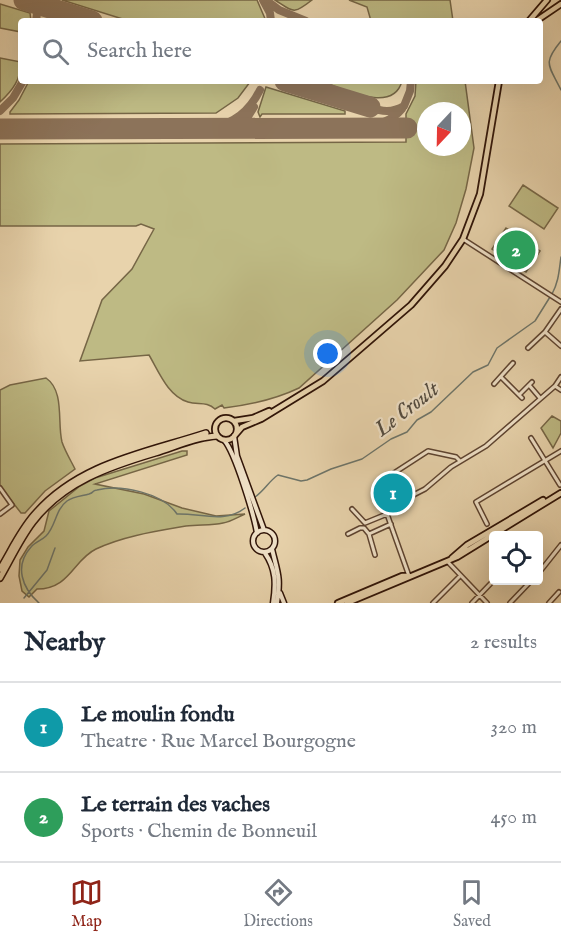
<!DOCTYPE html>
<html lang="en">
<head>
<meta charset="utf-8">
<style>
	:root { --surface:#fff; --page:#f2f2f3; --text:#1f2937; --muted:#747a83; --line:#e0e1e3; --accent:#8f2418 }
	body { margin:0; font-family:"IM FELL English",serif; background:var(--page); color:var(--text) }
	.controls { position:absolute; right:18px; bottom:18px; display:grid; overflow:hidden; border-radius:6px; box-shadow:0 6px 24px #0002 }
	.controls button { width:54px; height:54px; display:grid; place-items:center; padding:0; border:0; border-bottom:2px solid var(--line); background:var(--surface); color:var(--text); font:30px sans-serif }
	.compass { position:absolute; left:417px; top:102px; width:54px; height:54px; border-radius:50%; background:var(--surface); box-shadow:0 6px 24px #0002; rotate:202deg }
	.you { position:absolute; left:328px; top:354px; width:21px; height:21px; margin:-15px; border:4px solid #fff; border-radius:50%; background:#1a73e8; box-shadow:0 0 0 9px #1a73e833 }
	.badge { display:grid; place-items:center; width:39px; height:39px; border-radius:50%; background:var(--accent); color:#fff; font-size:20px; font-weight:700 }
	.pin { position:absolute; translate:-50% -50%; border:3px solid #fff; box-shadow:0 2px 6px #0006 }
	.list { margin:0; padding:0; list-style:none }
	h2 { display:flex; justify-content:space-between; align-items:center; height:78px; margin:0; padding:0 24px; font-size:26px }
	h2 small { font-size:20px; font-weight:400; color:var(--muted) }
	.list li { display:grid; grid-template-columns:39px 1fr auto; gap:18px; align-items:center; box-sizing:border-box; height:90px; padding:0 24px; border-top:2px solid var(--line) }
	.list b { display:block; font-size:22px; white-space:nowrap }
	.list p { margin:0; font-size:20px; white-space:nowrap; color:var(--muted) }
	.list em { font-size:20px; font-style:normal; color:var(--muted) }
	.icon { flex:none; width:33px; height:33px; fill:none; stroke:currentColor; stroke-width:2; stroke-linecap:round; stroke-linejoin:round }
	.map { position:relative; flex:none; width:561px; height:603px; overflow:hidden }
	.search { position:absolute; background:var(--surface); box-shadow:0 6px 24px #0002; left:18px; right:18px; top:18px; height:66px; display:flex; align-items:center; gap:15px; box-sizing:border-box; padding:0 21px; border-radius:6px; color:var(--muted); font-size:22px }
	.sheet { height:258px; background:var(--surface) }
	nav { display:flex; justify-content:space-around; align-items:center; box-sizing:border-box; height:84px; border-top:2px solid var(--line); background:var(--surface); font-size:16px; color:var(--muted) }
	nav a { display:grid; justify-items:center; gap:3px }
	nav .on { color:var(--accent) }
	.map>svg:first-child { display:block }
</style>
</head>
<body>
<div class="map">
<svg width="561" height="603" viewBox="0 0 561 603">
	<rect width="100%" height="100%" fill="#e8d3ac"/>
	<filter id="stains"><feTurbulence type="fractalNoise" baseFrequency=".00333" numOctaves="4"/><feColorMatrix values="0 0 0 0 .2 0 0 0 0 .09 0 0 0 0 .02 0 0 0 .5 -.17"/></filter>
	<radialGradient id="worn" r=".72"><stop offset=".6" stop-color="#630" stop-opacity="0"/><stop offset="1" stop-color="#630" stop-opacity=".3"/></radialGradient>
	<path fill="#beba84" stroke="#766646" stroke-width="1.5" fill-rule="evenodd" d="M62,0H257L266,21H129Z
		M275,0H312C293,15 294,12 275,0Z
		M349,0H450L453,21H371L367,7Z
		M0,4L30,13L31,21H21V32L0,28Z
		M0,58L21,62C21,79 13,90 0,102Z
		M29,81H248L250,82L238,98L216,113L10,114V112L19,100Z
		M320,81H402C393,115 342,88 320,81Z
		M416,81H465L474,148L466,189L456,223L444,250L397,300L299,388C276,399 249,405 224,408L222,405L215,409C207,401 198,405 188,402C168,396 159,372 149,355L80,361L102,300L132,269L154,229L141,224L136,226H0V144L406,142V114L415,96ZM426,111H462V147H426Z
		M266,87L345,111V114H262L260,117L258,112Z
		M523,185L558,208L544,229L509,206Z
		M506,228L540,251L526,272L492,249Z
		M46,378C65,391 57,423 62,442C65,451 71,461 75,469L45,491L25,513H21L0,486V390L10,385Z
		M552,416L561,421V433L553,448L541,428Z
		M182,451H187V455L95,484L144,494L182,508L216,516L245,514C238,517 230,522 223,523C211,526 198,524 186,526C157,531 123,536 96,549C73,560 70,589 37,589L29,597L22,591L19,576L20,560L28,547L44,531L49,511L80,486L95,478Z"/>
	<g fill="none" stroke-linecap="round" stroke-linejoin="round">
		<path stroke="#6d756a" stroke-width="1.5" d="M561,41C542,64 549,65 561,90
			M552,294C559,281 559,270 561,257
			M255,497C264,491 269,481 278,475L301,481L307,480L331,469L362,459L391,439L407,432L417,420L431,412L473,372L488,365L497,348L535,321L550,297
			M24,598L47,570L55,548
			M39,603C22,588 14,566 31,547C35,542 42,540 46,536C56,526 55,510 67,501C74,496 82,496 89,494C95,492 91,491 97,490C121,484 163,493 177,514C200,513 225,524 245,508"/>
		<path stroke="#8c735a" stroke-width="8" d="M263,0L270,13L271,21
			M266,0L279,10L306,21
			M36,21L39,0
			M370,107C382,112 392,113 404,106L410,91L411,81
			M0,111L13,98L23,81
			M361,128C377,125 392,121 402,109
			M210,129C234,123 249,112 260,90
			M229,129L244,123L254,107"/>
		<path stroke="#8c735a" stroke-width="21" d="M24,0L92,21
			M285,81L370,107
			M0,129L407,128"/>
		<defs>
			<path id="minor" d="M463,239L561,302
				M545,332L561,346
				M528,348L545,332L561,309
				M501,377L522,398
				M494,384L513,363
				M529,385L540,398
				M555,386L561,390
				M519,395L532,382
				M531,438L560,485
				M0,488L12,505L0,514
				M388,508L425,489L451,467L486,446L555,386L561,377
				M352,509L365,523L387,514
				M487,524L476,502L561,451
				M348,534L360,528H364L369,534L391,524
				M369,534L375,555
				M447,561L487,603
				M538,574L561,545
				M409,576L387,514L388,508L376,487L377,484L428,451L456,457L460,461
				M433,603L459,577
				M472,603L494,580
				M510,603L532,580
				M549,603L559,592"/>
			<path id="secondary" d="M234,436L237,456L264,530
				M224,440C235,452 254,515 257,533
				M253 541a11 11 0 1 1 22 0a11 11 0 1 1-22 0Z
				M272,549C278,574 281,577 277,603
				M265,553C276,569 276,584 273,603
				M280,593L284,603"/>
			<path id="primary" d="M529,21L547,0
				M536,21L561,4
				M215 429a11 11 0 1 1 22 0a11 11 0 1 1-22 0Z
				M234,421L253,418L269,411
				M236,434L242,427L261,419L323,381L411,305L445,266L463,239L480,194L499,81
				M452,558L467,545L543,500
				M338,603L402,576H409
				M347,603L457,557L561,493"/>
			<path id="trunk" d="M0,569C11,551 20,531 34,515C78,463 145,453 206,433
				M0,578C11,559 20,539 33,522C64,482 108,467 155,453C175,447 196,437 217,436"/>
		</defs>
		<use href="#minor" stroke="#5d4330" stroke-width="6"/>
		<use href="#secondary" stroke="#2f1307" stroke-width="7"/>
		<use href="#primary" stroke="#2f1307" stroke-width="8"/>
		<use href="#trunk" stroke="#2f1307" stroke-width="8"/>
		<use href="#minor" stroke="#f0e2c9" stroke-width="3"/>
		<use href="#secondary" stroke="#f0e2c9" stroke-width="4"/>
		<use href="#primary" stroke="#e8d3ac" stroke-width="4.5"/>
		<use href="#trunk" stroke="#e8d3ac" stroke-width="5"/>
	</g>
	<g text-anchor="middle" stroke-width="4.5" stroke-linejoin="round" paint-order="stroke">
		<g font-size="22" font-style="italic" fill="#534c41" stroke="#f0e2c9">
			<text transform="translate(406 408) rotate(-38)" y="8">Le Croult</text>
		</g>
	</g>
	<rect width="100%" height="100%" filter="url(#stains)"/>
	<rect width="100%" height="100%" fill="url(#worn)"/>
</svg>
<div class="controls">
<button><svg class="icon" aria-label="locate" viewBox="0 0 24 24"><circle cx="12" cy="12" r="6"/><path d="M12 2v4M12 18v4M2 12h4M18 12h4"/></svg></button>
</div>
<svg class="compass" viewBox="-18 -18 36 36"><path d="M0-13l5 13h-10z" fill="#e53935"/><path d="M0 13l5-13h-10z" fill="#747a83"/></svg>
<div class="you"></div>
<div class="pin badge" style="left:393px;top:493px;background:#0f9aa8">1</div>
<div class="pin badge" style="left:516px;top:250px;background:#2e9e5b">2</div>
<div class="search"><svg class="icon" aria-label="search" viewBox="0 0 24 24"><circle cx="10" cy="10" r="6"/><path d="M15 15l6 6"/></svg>Search here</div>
</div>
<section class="sheet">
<h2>Nearby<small>2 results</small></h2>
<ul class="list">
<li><span class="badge" style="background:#0f9aa8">1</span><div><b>Le moulin fondu</b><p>Theatre · Rue Marcel Bourgogne</p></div><em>320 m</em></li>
<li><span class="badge" style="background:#2e9e5b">2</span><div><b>Le terrain des vaches</b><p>Sports · Chemin de Bonneuil</p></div><em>450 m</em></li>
</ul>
</section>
<nav>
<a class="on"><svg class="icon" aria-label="map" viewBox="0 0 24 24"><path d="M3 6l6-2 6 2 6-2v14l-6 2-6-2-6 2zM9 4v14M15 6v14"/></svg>Map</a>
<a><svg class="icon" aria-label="directions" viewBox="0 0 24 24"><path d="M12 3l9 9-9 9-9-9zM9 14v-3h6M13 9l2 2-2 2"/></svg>Directions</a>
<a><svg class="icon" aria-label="saved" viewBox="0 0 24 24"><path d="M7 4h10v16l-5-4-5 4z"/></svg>Saved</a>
</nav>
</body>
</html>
